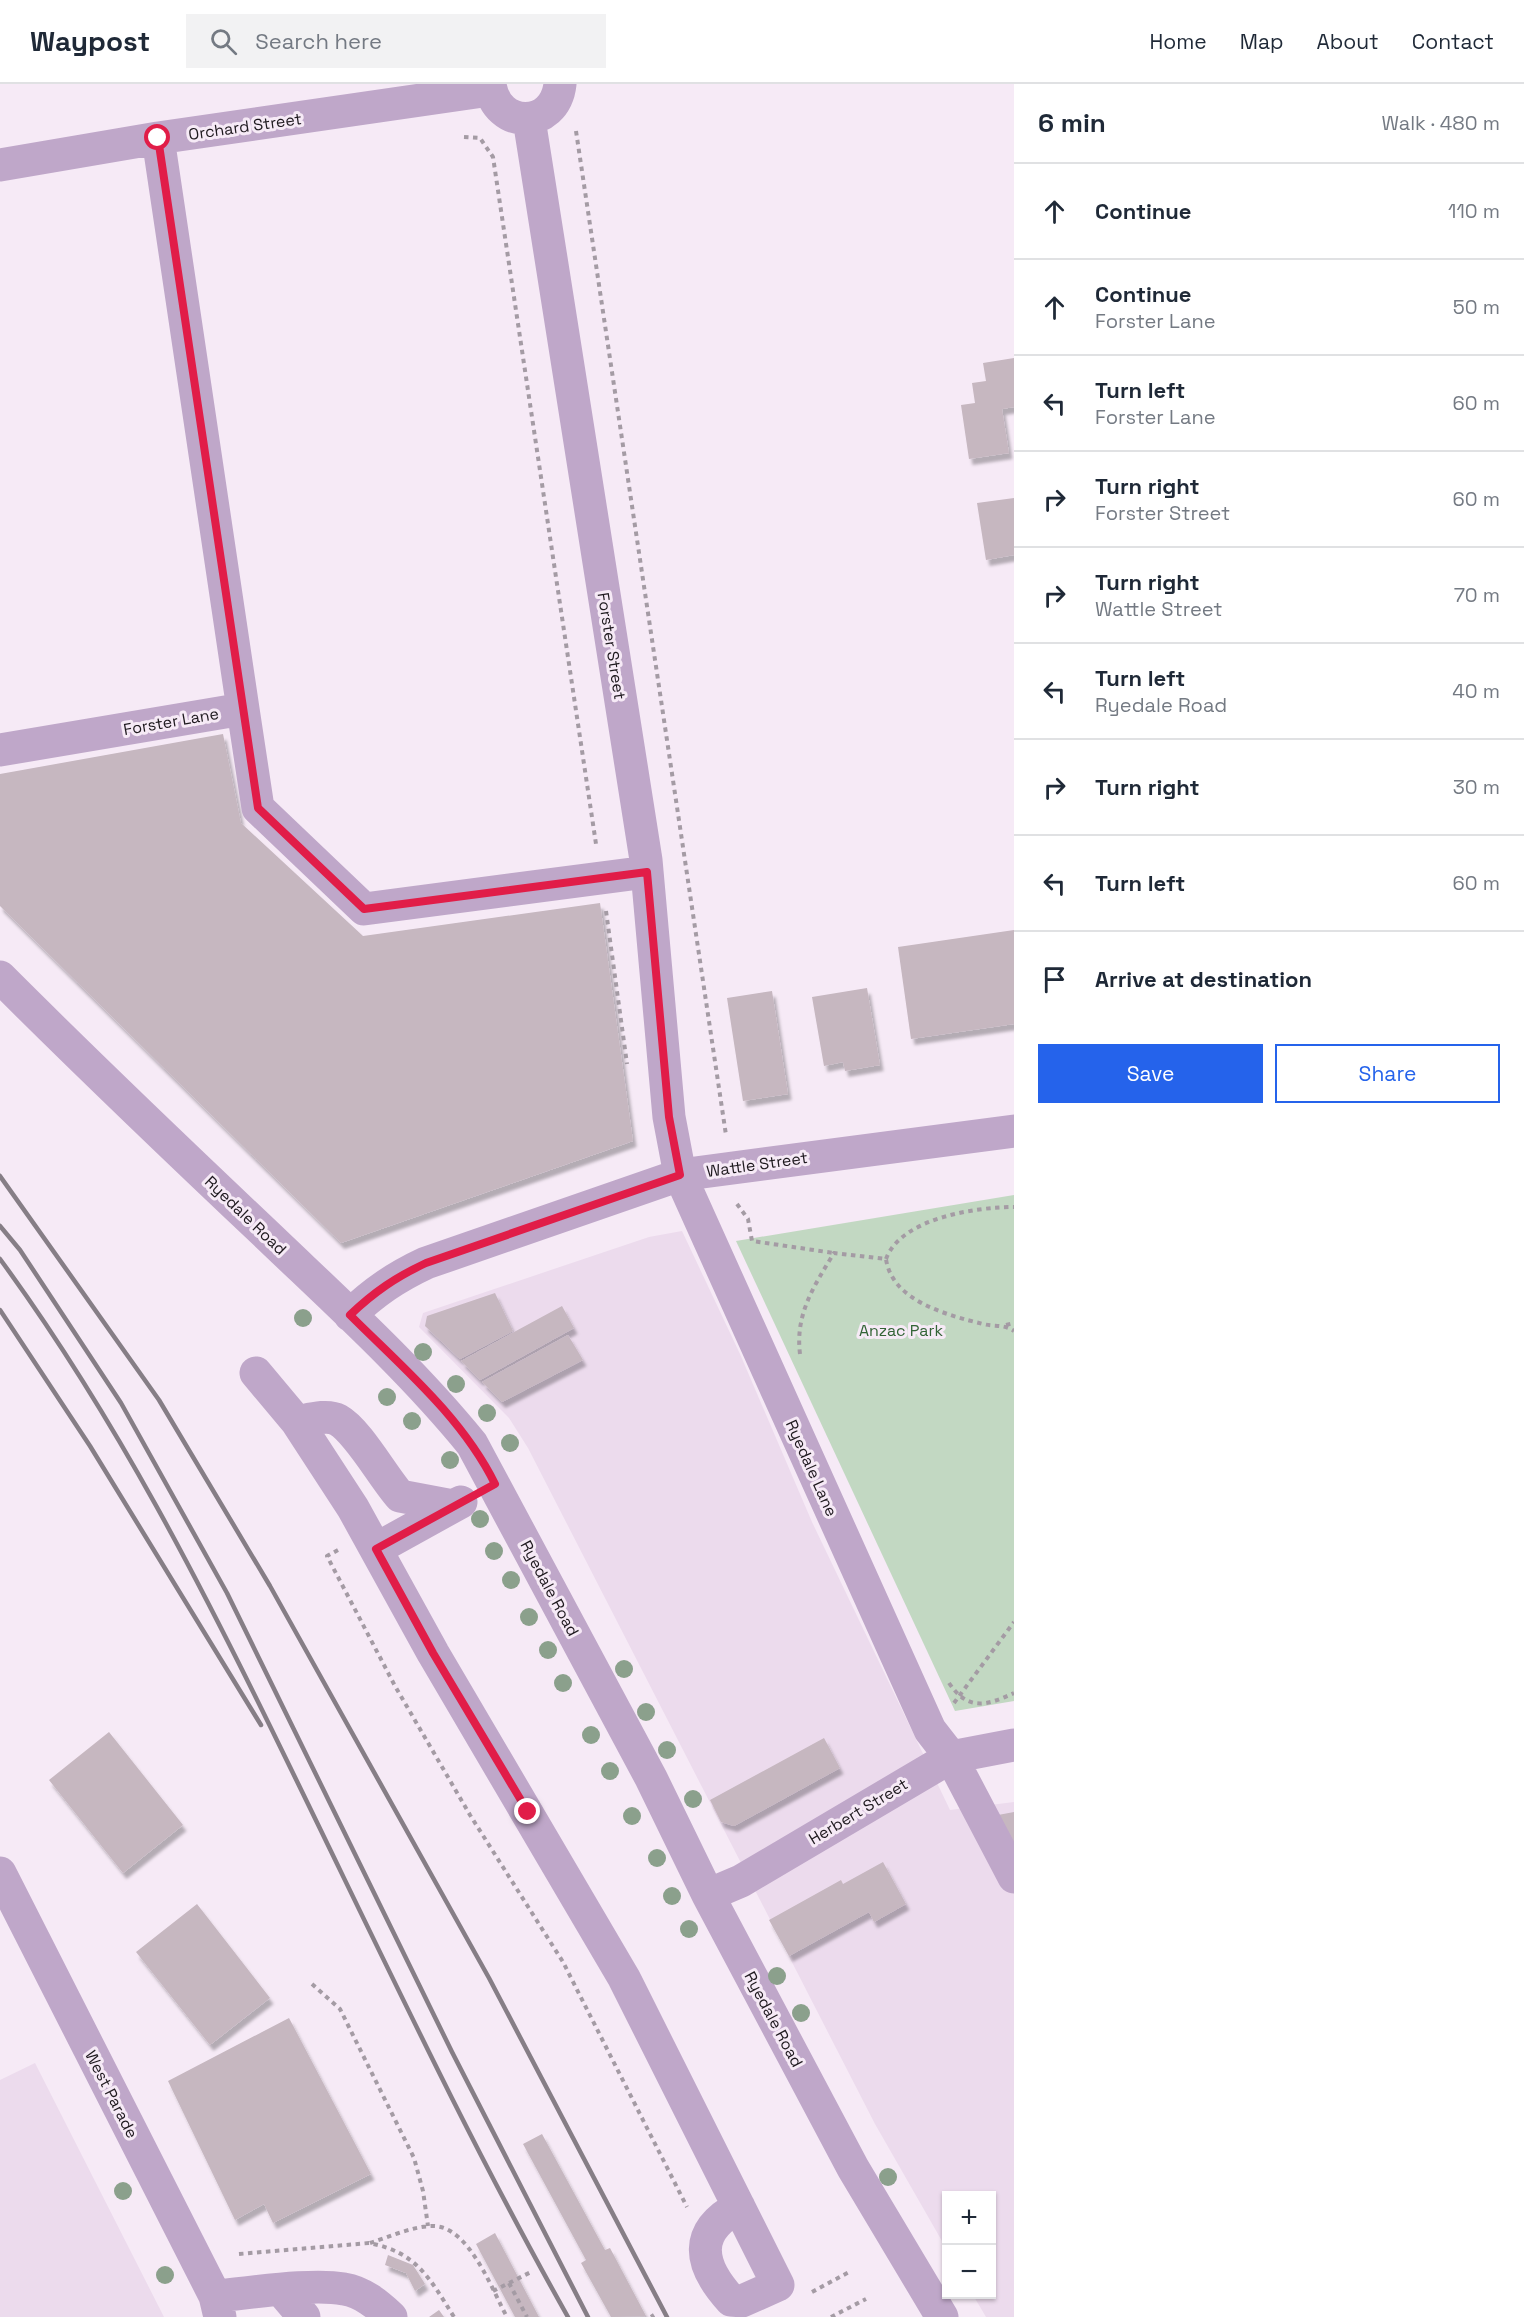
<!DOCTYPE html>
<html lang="en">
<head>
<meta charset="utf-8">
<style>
	:root { --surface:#fff; --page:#f2f2f3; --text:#1f2937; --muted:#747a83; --line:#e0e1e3; --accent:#2563eb }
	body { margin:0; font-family:"Space Grotesk",sans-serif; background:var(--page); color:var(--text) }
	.controls { position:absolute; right:18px; bottom:18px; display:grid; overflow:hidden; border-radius:0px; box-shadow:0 2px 4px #0004 }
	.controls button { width:54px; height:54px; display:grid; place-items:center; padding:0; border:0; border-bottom:2px solid var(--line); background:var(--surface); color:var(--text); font:30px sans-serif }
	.stop { position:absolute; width:18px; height:18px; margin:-14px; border:4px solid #e11d48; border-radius:50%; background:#fff }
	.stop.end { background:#e11d48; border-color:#fff; box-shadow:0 2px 6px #0008 }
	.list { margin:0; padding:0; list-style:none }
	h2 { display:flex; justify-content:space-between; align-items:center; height:78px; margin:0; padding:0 24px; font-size:26px }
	h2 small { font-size:20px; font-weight:400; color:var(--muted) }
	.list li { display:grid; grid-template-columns:39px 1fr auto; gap:18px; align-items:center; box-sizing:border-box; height:96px; padding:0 24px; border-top:2px solid var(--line) }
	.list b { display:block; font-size:22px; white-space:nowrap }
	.list p { margin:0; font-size:20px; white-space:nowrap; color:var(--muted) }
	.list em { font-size:20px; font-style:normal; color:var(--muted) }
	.actions { display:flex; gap:12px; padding:18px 24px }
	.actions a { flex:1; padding:14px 0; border:2px solid var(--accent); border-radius:0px; text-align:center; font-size:21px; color:var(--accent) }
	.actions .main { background:var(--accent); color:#fff }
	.icon { flex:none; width:33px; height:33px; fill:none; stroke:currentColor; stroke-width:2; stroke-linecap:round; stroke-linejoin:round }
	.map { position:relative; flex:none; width:1014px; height:2233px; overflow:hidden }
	header { display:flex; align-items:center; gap:36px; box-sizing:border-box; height:84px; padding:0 30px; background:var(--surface); border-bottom:2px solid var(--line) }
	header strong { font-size:28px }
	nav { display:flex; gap:33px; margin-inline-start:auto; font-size:21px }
	.search { width:420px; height:54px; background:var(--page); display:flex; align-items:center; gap:15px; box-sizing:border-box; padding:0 21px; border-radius:0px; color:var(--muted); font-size:22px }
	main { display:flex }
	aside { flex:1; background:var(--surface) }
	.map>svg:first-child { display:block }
</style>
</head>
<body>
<header>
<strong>Waypost</strong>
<div class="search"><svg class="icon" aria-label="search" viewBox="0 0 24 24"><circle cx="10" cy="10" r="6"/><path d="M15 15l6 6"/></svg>Search here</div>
<nav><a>Home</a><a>Map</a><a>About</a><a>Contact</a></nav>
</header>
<main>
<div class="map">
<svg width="1014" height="2233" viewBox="0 0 1014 2233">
	<defs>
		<filter id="shadow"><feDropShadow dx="3.5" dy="6" stdDeviation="1.5" flood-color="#0004"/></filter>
	</defs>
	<rect width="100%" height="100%" fill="#f6eaf6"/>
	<path fill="#ecdbed" d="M682,1147L740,1270L812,1438L950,1726L1014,1718V2233H986L973,2211L992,2210V2112H946V2164L875,2040L528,1364L509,1334L419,1243L423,1229L649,1153Z
		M35,1979L164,2233H0V1996Z"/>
	<path fill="#c2d8c2" d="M1014,1111V1617L955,1627L736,1157Z"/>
	<path fill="#c6b7c0" filter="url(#shadow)" d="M1014,274V323L1002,325L1009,369L969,375L961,321L975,319L972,299L986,297L983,279Z
		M1014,414V471L986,476L977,419Z
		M223,650L241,739L363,852L600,819L633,1057L341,1159L0,822V690Z
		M1014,846V940L911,955L898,863Z
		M867,904L880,981L845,987L843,978L824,982L812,913Z
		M772,907L788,1010L743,1017L727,914Z
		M495,1209L513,1247L460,1275L425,1242L427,1232Z
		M562,1222L574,1244L480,1296L461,1277Z
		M568,1251L583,1276L502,1318L482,1298Z
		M109,1648L183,1741L123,1789L49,1696Z
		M824,1654L840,1684L734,1742L721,1738L710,1716Z
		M1014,1728V1761L998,1731Z
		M883,1778L906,1820L874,1838L869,1828L789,1872L769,1836L841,1796L843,1800Z
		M197,1820L270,1914L210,1961L136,1868Z
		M289,1934L371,2090L273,2139L264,2120L235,2136L168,1997Z
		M542,2050L605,2166L610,2164L646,2232L611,2233L581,2179L586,2176L523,2060Z
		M495,2149L539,2233H515L476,2160Z
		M388,2171L413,2181L425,2200L415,2207L406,2189L385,2181Z
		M439,2226L444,2233H429Z"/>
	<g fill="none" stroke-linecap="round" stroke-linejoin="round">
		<path stroke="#a49ba4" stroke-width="4" stroke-dasharray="4.5 4.5" stroke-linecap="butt" d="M576,47L726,1051
			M464,53L480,54L493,73L596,760
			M606,827L627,980
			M737,1120L748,1135L752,1157L834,1169
			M886,1175C901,1134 976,1123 1014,1123
			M1006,1241L1014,1239
			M800,1270C795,1230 814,1202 834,1169L886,1175C892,1217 947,1231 983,1240C995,1243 1004,1240 1014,1247
			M338,1466L327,1472L395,1602L470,1731L563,1878L687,2123
			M949,1599C968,1627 986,1622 1014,1609
			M954,1619L1014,1538
			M312,1900L340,1925L414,2074L423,2107L428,2142
			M370,2159C389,2153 413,2142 433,2142C469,2142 492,2206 507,2233
			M239,2170L369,2159C417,2168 430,2195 454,2233
			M509,2199L527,2233
			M493,2207L533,2187
			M812,2208L851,2187
			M651,2233L654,2231
			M831,2233L866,2215"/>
		<path stroke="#bfa7c9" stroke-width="33" d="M490,0C496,46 555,46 560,0
			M529,35L646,776L669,1033L680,1091L930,1646L951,1673L1014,1793
			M158,54L243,625
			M0,81L158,54L490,6
			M0,666L243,625L258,724L364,825L647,788
			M0,893C88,981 178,1067 268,1152C338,1219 411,1285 472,1360L651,1694L708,1811L853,2084L942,2233
			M350,1231C374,1208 396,1193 426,1179L680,1091L1014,1047
			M256,1289L297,1338L353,1424L433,1569L624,1894L778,2201L742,2217L731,2216C698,2180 693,2147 739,2123
			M297,1338C308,1336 327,1330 338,1336C358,1347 383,1393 400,1412L453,1422
			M376,1465L461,1418
			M0,1789L215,2212L220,2233
			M708,1811L741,1797L951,1673L1014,1661
			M282,2207L304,2233
			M215,2212C251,2209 311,2199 344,2205C363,2208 378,2221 391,2233"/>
		<path stroke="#867e86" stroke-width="4.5" d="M0,1092L159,1316L270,1502L489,1894L667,2233
			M0,1142L20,1166L121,1319L227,1509L452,1968L588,2233
			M0,1175C116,1333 205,1508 290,1683C380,1867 467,2054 568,2233
			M0,1226L90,1362L261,1641"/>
	</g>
	<g fill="#8ba08c">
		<circle cx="303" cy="1234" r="9"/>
		<circle cx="423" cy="1268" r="9"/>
		<circle cx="456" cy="1300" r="9"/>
		<circle cx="387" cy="1313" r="9"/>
		<circle cx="487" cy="1329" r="9"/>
		<circle cx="412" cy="1337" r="9"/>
		<circle cx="510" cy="1359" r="9"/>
		<circle cx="450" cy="1376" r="9"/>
		<circle cx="480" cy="1435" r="9"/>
		<circle cx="494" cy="1467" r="9"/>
		<circle cx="511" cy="1496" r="9"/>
		<circle cx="529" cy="1533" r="9"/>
		<circle cx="548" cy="1566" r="9"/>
		<circle cx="624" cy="1585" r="9"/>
		<circle cx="563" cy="1599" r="9"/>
		<circle cx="646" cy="1628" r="9"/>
		<circle cx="591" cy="1651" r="9"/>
		<circle cx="667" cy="1666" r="9"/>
		<circle cx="610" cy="1687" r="9"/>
		<circle cx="693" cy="1715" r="9"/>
		<circle cx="632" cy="1732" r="9"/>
		<circle cx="657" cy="1774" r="9"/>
		<circle cx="672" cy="1812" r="9"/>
		<circle cx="689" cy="1845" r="9"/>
		<circle cx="777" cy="1892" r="9"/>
		<circle cx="801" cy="1929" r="9"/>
		<circle cx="888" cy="2093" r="9"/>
		<circle cx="123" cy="2107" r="9"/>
		<circle cx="165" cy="2191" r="9"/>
	</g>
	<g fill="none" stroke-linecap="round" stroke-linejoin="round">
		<path stroke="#e11d48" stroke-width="8" d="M158,54L258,724L364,825L647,788L669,1033L680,1091L426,1179C396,1193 374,1208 350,1231C402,1283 462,1333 495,1400L376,1465L433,1569L528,1728"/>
	</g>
	<g text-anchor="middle" stroke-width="6" stroke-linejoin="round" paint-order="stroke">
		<g font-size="16" fill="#1e191e" stroke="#f6eaf6">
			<text transform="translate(245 42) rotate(-8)" y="6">Orchard Street</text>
			<text transform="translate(612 562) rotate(81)" y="6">Forster Street</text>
			<text transform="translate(171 637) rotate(-10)" y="6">Forster Lane</text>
			<text transform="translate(757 1080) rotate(-8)" y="6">Wattle Street</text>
			<text transform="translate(246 1131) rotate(44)" y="6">Ryedale Road</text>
			<text transform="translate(812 1384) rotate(66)" y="6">Ryedale Lane</text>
			<text transform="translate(550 1504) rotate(62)" y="6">Ryedale Road</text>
			<text transform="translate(858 1727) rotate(-31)" y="6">Herbert Street</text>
			<text transform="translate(774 1935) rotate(62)" y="6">Ryedale Road</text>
			<text transform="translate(112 2010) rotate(63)" y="6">West Parade</text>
		</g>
		<g font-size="16" fill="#336436" stroke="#f6eaf6">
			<text x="901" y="1252">Anzac Park</text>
		</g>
	</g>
</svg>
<div class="controls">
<button>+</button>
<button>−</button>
</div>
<div class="stop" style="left:158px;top:54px"></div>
<div class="stop end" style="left:528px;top:1728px"></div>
</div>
<aside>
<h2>6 min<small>Walk · 480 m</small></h2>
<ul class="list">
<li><svg class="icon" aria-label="ahead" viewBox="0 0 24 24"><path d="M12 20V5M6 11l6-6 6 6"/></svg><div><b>Continue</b></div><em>110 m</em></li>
<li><svg class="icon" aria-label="ahead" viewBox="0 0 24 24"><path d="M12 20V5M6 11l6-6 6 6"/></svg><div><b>Continue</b><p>Forster Lane</p></div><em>50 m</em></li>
<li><svg class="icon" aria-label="left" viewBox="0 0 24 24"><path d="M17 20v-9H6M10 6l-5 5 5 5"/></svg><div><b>Turn left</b><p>Forster Lane</p></div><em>60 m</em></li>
<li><svg class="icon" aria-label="right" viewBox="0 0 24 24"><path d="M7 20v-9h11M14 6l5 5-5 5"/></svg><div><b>Turn right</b><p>Forster Street</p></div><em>60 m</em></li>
<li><svg class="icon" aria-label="right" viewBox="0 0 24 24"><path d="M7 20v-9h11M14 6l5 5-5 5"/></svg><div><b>Turn right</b><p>Wattle Street</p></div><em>70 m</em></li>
<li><svg class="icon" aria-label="left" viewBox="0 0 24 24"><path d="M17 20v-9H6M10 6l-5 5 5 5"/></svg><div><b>Turn left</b><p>Ryedale Road</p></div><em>40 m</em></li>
<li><svg class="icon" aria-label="right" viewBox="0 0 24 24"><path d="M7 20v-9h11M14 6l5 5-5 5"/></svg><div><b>Turn right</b></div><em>30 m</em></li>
<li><svg class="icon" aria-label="left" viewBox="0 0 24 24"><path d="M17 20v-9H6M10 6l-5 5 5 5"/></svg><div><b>Turn left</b></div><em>60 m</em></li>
<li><svg class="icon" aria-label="arrive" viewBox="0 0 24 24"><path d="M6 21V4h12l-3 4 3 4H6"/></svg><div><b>Arrive at destination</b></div></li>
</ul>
<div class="actions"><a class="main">Save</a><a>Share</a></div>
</aside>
</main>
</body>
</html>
